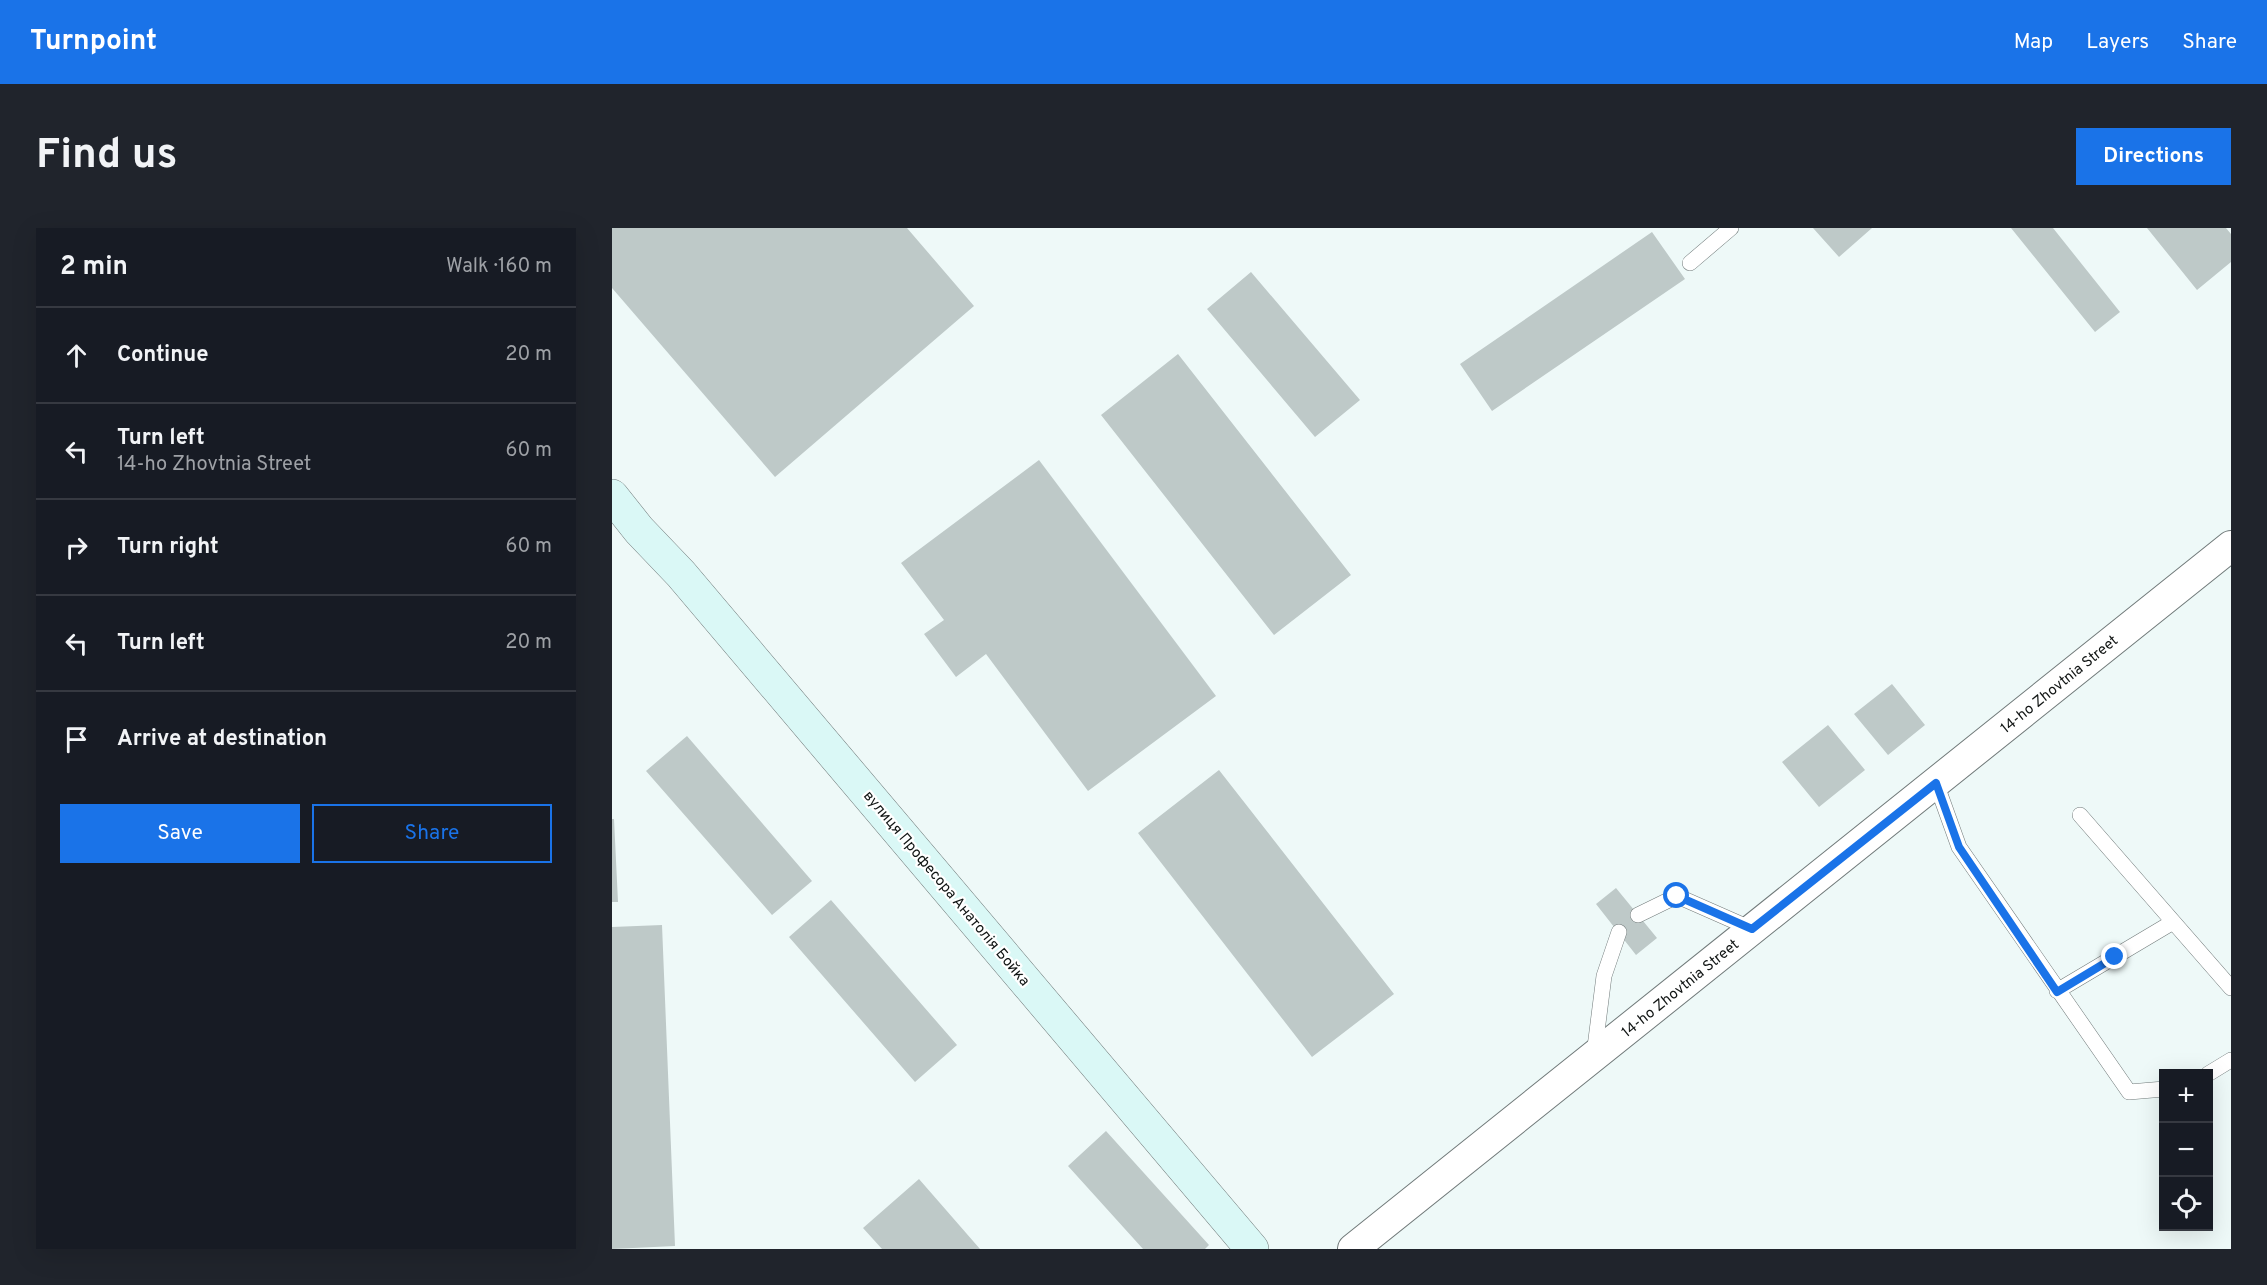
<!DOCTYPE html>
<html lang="en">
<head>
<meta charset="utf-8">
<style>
	:root { --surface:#171b24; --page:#20242c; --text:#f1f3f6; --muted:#9ea1a6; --line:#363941; --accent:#1a73e8 }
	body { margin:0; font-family:Overpass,sans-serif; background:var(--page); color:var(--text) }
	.controls { position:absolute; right:18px; bottom:18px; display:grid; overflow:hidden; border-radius:0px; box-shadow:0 6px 24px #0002 }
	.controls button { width:54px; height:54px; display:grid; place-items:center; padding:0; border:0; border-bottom:2px solid var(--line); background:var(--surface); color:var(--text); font:30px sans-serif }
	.stop { position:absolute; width:18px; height:18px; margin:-14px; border:4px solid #1a73e8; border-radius:50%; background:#fff }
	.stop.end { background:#1a73e8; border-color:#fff; box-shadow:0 2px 6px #0008 }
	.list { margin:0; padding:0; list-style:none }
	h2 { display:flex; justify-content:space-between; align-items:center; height:78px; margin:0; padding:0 24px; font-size:26px }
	h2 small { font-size:20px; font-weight:400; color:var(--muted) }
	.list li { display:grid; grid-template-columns:39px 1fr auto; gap:18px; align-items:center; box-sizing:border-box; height:96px; padding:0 24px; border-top:2px solid var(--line) }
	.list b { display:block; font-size:22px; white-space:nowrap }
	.list p { margin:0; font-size:20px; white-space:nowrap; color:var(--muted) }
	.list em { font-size:20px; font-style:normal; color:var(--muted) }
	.actions { display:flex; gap:12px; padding:18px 24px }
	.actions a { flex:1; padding:14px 0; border:2px solid var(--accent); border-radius:0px; text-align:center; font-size:21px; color:var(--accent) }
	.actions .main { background:var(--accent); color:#fff }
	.icon { flex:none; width:33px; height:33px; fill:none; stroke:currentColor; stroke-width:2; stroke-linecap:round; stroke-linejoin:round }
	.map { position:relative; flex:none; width:1619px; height:1021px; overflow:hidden; border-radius:0px }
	header { display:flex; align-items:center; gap:36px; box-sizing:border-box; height:84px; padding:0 30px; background:var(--accent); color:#fff }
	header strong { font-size:28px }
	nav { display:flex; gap:33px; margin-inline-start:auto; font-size:21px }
	.intro { display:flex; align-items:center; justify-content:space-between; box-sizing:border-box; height:144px; padding:0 36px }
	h1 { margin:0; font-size:42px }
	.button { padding:15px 27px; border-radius:0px; background:var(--accent); color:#fff; font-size:21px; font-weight:700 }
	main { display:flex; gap:36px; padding:0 36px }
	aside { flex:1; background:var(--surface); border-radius:0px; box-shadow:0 6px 24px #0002 }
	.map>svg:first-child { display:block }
</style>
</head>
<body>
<header>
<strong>Turnpoint</strong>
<nav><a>Map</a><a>Layers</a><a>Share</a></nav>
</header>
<div class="intro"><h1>Find us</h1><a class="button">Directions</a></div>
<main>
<aside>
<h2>2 min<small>Walk · 160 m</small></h2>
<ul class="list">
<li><svg class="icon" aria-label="ahead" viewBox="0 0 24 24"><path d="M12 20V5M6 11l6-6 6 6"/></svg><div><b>Continue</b></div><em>20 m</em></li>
<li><svg class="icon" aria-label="left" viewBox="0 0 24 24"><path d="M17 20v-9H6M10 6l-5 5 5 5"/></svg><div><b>Turn left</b><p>14-ho Zhovtnia Street</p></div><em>60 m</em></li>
<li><svg class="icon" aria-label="right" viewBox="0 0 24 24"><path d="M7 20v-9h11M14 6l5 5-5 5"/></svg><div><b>Turn right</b></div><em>60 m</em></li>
<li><svg class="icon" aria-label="left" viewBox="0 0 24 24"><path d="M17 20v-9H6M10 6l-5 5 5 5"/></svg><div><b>Turn left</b></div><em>20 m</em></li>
<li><svg class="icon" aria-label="arrive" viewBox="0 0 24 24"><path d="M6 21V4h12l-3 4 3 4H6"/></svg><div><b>Arrive at destination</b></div></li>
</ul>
<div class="actions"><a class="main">Save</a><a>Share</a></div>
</aside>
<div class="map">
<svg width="1619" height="1021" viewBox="0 0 1619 1021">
	<rect width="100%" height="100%" fill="#eef9f8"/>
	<path fill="#bec9c8" d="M0,0H295L362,78L163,249L0,60Z
		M1201,0H1260L1227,29Z
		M1399,0H1441L1508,84L1483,104Z
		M1535,0H1614L1619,6V34L1585,62Z
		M1040,4L1073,51L880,183L848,136Z
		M639,44L748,172L703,209L595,81Z
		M566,126L739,347L662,407L489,187Z
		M427,232L604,468L476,563L374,426L344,449L312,406L332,392L289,335Z
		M1280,456L1313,497L1276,527L1242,486Z
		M1216,497L1253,542L1207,579L1170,534Z
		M75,508L200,653L160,687L34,543Z
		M607,542L782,766L700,829L526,605Z
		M0,591H2L6,674H0Z
		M1004,660L1045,710L1024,727L984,676Z
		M219,672L345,817L303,854L177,709Z
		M50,697L63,1018L0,1021V699Z
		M494,903L597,1017L593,1021H531L456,938Z
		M307,951L368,1021H270L251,1000Z"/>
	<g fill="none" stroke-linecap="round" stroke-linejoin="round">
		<defs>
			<path id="service" d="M1078,35L1119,0
				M1324,555L1347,619L1517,864L1552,861
				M1468,587L1619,760
				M1026,687L1065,668L1140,701
				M1445,763L1561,694
				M982,827L992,748L1007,704
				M1596,846L1619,832"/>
			<path id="minor" d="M741,1021L1619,318"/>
			<path id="secondary" d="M0,268L27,302L69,346L640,1021"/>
		</defs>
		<use href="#service" stroke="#717a7a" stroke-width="16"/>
		<use href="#minor" stroke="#717a7a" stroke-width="32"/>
		<use href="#secondary" stroke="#717a7a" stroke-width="34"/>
		<use href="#service" stroke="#fff" stroke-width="15"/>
		<use href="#minor" stroke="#fff" stroke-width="30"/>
		<use href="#secondary" stroke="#daf8f6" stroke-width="33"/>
	</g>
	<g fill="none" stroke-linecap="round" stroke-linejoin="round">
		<path stroke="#1a73e8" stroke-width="8" d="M1065,668L1140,701L1324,555L1347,619L1445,764L1503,729"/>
	</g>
	<g text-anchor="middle" stroke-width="4.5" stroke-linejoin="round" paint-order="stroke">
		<g font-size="15" fill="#111514" stroke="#fff">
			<text transform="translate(1447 456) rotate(-39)" y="5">14-ho Zhovtnia Street</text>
			<text transform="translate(335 660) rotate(50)" y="5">вулиця Професора Анатолія Бойка</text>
			<text transform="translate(1068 760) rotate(-39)" y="5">14-ho Zhovtnia Street</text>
		</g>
	</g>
</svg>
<div class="controls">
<button>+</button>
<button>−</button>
<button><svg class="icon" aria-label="locate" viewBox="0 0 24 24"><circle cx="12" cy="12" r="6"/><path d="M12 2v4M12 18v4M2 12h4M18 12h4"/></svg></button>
</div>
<div class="stop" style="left:1065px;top:668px"></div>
<div class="stop end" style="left:1503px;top:729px"></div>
</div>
</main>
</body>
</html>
